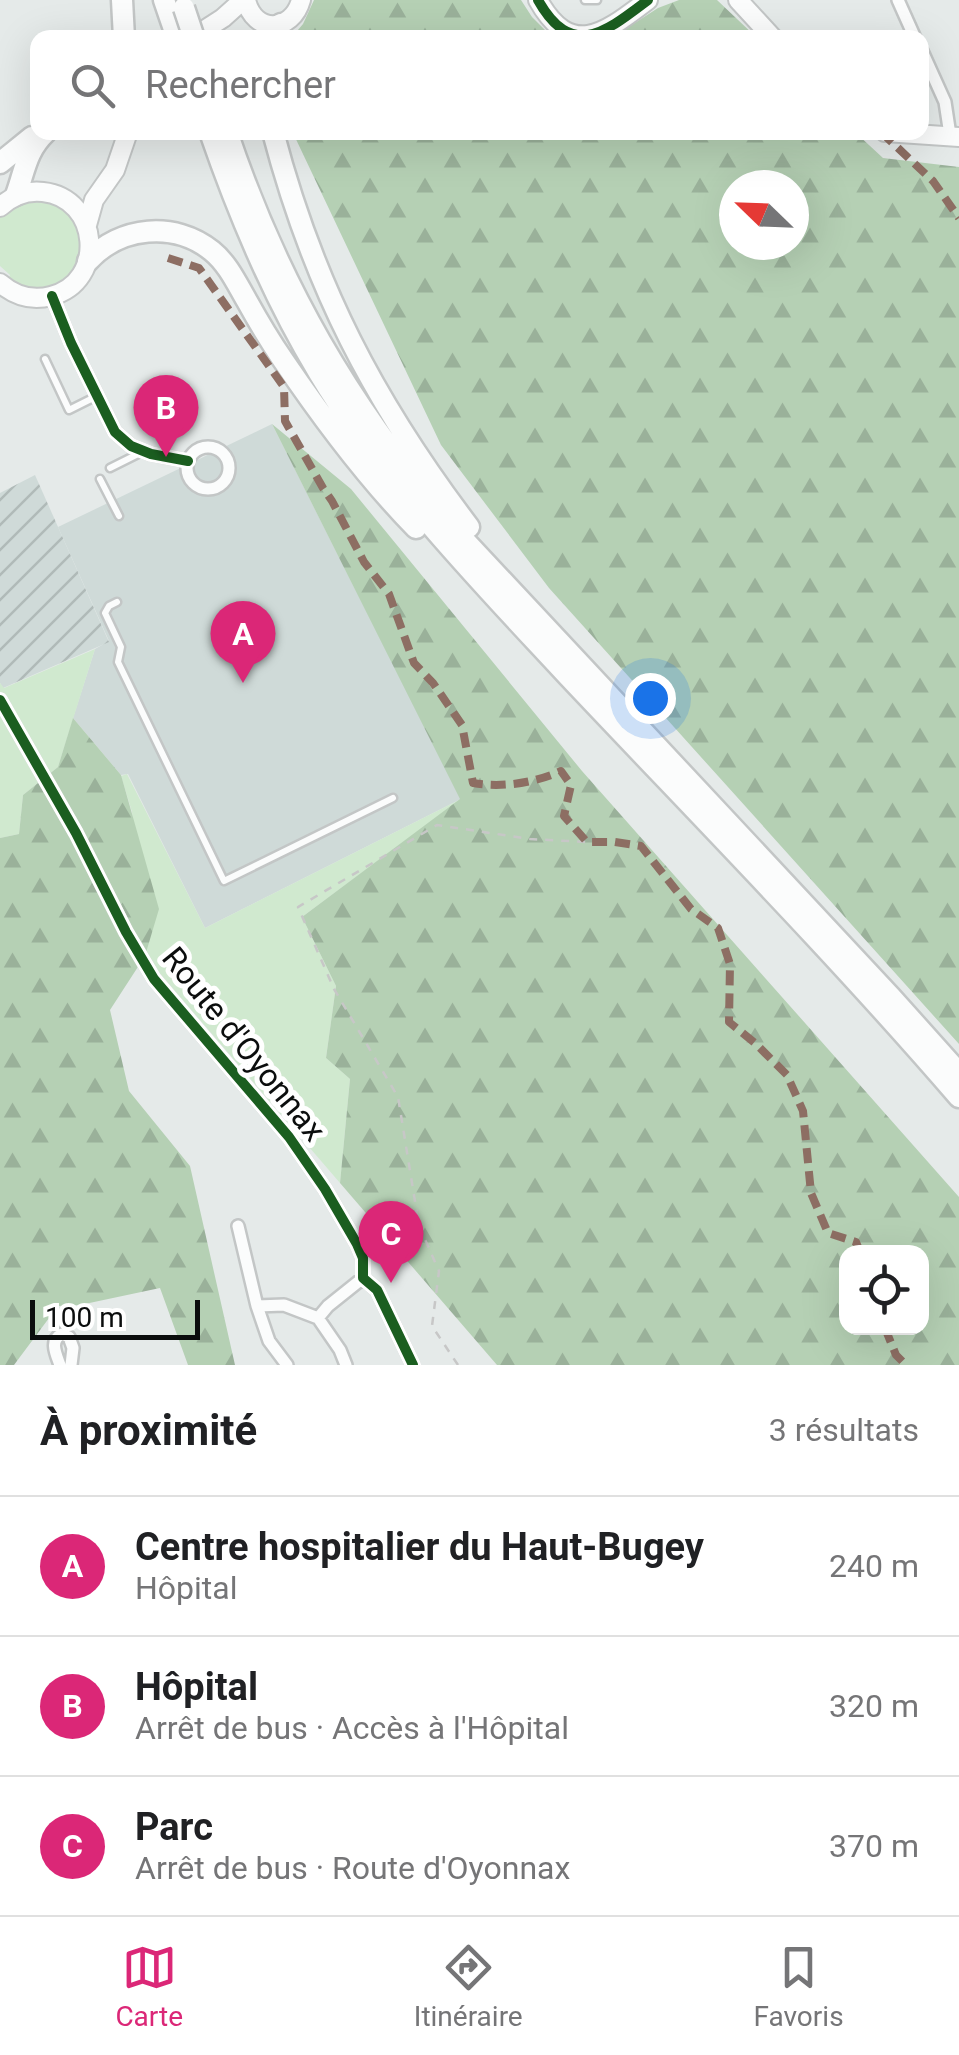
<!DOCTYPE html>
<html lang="fr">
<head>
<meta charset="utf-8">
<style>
	:root { --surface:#fff; --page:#f6f6f6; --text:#202124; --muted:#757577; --line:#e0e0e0; --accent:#db2777 }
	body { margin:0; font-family:Roboto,sans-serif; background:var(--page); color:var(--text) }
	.controls { position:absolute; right:30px; bottom:30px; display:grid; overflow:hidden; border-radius:20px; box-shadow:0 10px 40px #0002 }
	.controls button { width:90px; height:90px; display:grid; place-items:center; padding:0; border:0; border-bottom:2px solid var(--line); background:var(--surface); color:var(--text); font:50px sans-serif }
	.compass { position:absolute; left:719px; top:170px; width:90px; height:90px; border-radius:50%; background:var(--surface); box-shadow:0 10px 40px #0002; rotate:293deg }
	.scale { position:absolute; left:30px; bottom:25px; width:170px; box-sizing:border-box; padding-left:10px; border:5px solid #0b0d0d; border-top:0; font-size:28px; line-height:35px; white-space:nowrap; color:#0b0d0d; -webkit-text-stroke:8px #fff; paint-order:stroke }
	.you { position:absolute; left:650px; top:698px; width:35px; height:35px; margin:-25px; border:8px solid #fff; border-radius:50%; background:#1a73e8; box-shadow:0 0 0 15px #1a73e833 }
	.badge { display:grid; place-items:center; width:65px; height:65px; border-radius:50%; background:var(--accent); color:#fff; font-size:32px; font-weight:700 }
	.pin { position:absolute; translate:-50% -82px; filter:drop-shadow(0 2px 5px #0008) }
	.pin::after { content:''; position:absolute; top:52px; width:35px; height:30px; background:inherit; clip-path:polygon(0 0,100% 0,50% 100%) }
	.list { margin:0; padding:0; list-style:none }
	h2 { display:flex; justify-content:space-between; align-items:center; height:130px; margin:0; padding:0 40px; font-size:42px }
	h2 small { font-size:32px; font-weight:400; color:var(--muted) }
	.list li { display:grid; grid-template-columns:65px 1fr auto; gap:30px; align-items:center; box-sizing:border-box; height:140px; padding:0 40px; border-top:2px solid var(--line) }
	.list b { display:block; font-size:38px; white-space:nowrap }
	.list p { margin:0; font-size:32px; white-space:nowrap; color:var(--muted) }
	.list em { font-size:32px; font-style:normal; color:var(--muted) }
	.icon { flex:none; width:55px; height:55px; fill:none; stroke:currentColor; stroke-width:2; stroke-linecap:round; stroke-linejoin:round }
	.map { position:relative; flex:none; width:959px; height:1365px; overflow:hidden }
	.search { position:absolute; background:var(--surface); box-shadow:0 10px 40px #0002; left:30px; right:30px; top:30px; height:110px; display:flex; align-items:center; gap:25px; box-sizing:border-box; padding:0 35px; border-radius:20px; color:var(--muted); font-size:38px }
	.sheet { height:550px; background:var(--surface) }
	nav { display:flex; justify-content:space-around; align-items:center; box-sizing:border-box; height:140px; border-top:2px solid var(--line); background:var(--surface); font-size:28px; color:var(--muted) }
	nav a { display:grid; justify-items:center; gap:5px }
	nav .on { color:var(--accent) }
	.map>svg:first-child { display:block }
</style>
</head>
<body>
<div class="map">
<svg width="959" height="1365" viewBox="0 0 959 1365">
	<defs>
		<pattern id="industrial-furrows" width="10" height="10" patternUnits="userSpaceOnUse" patternTransform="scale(2.5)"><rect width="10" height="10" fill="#cfdad8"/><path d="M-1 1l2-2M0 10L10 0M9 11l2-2" fill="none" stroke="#b0bab8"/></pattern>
		<pattern id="forest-firs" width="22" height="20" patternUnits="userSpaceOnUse" patternTransform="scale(2.5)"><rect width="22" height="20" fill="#b5d0b4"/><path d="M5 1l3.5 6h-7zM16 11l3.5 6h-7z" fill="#9ab19a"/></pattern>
	</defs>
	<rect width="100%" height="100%" fill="#e5eae9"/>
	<path fill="#cfdad8" d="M272,424L461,799L205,928L128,774L121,775L73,718L95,649L109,641L58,527Z"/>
	<path fill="url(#industrial-furrows)" d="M35,475L109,642L3,688L0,683V493Z"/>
	<path fill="#d0e9cf" d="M30,199C101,201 96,285 38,290C28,291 17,285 8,281L10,275L0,266V218L15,204Z
		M95,649L58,767L23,795L19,834L0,838V683L4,688Z
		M127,774L205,928L461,799L302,917L336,986L326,1058L350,1079L340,1183L145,956L132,812L121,776Z"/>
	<path fill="url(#forest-firs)" fill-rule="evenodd" d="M314,0H521L532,17L552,37H292L303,24Z
		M679,0H717L756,37H613L658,8Z
		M293,133H856L883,158L959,167V1044L549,588L441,445ZM794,185V245H734V185Z
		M272,424L351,489L582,771L959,1197V1365H497L340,1183L350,1079L326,1058L336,986L302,917L460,799ZM846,1252H922V1328H846Z
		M73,718L121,775L159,909L145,956L110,1010L129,1091L190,1166L235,1365H188L160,1288L80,1305L58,1306L14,1365H0V838L19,834L23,795L58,767Z"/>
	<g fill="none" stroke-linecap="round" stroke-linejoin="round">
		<defs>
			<path id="lane" d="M585,0H597
				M45,359L69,410L97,396
				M110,468L144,451
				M100,479L119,516
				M117,602L109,606L105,613L121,647L118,662L224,881L393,798"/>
			<path id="street" d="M898,0L915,38
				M922,51L945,102L950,135
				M52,296L71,343L115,432L131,446L151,454L188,461
				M187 468a21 21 0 1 1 42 0a21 21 0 1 1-42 0Z
				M0,700L76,833L126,932L154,979L289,1137L325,1189L357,1244L363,1258V1278L377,1290L413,1365
				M238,1226L257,1306
				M60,1365C56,1354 49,1340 62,1334L69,1337L73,1348L71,1365
				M287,1365L269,1341L257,1306L284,1305L318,1318
				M346,1365L340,1350L318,1318L328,1306L363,1278"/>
			<path id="secondary" d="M246,0C254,34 292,33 301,0
				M538,0C572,61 607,31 648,0
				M738,0L773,38
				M192,38L223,18L243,0
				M885,132L959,137
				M0,207C12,196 26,190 43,192C100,198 107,282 51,296C32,301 15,296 0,283
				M87,225L94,200L115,170L128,132"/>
			<path id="highway" d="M122,0L124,38
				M164,0L177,38
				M273,38L281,24
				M210,132C239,216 273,297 319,373C387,486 479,580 568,676C699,815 834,952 959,1097
				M227,132C279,286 349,405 453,528L891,997L959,1073
				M273,132C313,285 374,402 469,527
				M0,163L32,137
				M16,195C25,170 26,151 46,132
				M88,261C120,226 175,221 212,251C228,264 237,284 247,301C258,321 270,341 283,360C323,419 366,477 416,528"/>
		</defs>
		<use href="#lane" stroke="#c3c6c6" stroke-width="11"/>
		<use href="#street" stroke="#c3c6c6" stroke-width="16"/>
		<use href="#secondary" stroke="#c3c6c6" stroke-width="22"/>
		<use href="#highway" stroke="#c3c6c6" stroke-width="25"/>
		<path stroke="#c7c7c7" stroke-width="2.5" stroke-dasharray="8 8" stroke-linecap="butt" d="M458,1365L432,1326L439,1271L419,1226L398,1097L334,989L298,907L437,825L530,839L587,842"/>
		<use href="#lane" stroke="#fbfcfc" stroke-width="6"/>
		<use href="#street" stroke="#fbfcfc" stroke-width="11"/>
		<use href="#secondary" stroke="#fbfcfc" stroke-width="18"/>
		<use href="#highway" stroke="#fbfcfc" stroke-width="20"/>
		<defs>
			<path id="highway-bridge" d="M184,8L194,38"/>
		</defs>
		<use href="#highway-bridge" stroke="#c3c6c6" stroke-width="25" stroke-linecap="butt"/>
		<use href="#highway-bridge" stroke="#fbfcfc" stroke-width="20"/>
		<path stroke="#8d6e63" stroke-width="8" stroke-dasharray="15 8" stroke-linecap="butt" d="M881,132L933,181L959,218
			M168,258L199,268L284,387L285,421L323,488L332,501L364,562L389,594L414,663L433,683L462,725L473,783C502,788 534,783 561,771L571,785L564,816L587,842H615L641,846L691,909L718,928L730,964L729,1022L756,1044L787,1075L803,1111L811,1193L828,1233L856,1242L860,1252
			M885,1328L896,1355L906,1365"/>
		<defs>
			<path id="cycleway" d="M538,0C572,61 607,31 648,0
				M52,296L71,343L115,432L131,446L151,454L188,461
				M0,700L76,833L126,932L154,979L289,1137L325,1189L357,1244L363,1258V1278L377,1290L413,1365"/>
		</defs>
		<use href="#cycleway" stroke="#fff" stroke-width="16"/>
		<use href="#cycleway" stroke="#1b5e20" stroke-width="10"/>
	</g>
	<g text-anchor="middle" stroke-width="10" stroke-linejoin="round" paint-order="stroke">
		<g font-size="32" fill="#0b0d0d" stroke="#fff">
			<text transform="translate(244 1044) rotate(51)" y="11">Route d'Oyonnax</text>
		</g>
	</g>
</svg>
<div class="controls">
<button><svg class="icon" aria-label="locate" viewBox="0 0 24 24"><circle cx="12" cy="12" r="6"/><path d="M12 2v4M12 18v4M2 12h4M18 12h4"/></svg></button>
</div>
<svg class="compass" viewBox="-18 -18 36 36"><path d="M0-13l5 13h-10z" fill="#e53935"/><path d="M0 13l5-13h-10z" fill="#757577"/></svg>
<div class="scale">100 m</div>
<div class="you"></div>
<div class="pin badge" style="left:243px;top:683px">A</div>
<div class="pin badge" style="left:166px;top:457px">B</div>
<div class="pin badge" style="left:391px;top:1283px">C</div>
<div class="search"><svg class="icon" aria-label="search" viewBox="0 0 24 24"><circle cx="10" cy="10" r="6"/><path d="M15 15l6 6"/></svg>Rechercher</div>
</div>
<section class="sheet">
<h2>À proximité<small>3 résultats</small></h2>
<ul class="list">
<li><span class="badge">A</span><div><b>Centre hospitalier du Haut-Bugey</b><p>Hôpital</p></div><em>240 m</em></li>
<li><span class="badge">B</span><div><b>Hôpital</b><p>Arrêt de bus · Accès à l'Hôpital</p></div><em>320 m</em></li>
<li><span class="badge">C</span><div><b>Parc</b><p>Arrêt de bus · Route d'Oyonnax</p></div><em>370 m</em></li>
</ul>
</section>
<nav>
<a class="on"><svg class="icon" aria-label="map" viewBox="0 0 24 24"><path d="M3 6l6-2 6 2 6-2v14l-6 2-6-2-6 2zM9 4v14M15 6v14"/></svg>Carte</a>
<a><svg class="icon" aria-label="directions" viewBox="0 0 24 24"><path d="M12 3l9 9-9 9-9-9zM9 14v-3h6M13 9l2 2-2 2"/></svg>Itinéraire</a>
<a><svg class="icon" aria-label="saved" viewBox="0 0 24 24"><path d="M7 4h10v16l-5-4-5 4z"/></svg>Favoris</a>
</nav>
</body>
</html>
